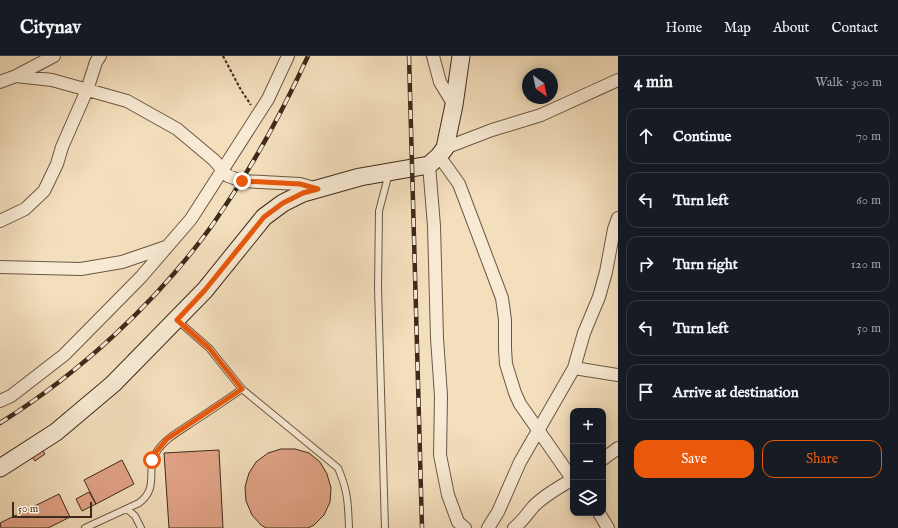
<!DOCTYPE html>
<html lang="en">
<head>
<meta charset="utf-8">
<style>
	:root { --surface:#171b24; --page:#20242c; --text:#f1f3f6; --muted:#9ea1a6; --line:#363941; --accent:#ea580c }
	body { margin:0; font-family:"IM FELL English",serif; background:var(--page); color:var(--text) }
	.controls { position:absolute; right:12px; bottom:12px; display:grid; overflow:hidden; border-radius:8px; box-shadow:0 2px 10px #0003 }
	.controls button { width:36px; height:36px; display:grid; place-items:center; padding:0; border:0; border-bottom:1px solid var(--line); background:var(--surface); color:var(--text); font:20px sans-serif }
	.compass { position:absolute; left:522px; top:12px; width:36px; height:36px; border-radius:50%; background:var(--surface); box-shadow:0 2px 10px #0003; rotate:147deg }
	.scale { position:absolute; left:12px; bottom:10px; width:80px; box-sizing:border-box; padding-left:4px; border:2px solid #3d2a1b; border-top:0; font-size:11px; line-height:14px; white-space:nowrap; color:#3d2a1b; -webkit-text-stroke:3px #f8ead4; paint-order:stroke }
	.stop { position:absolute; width:12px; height:12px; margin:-9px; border:3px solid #ea580c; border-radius:50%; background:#fff }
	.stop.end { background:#ea580c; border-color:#fff; box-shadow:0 1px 4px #0008 }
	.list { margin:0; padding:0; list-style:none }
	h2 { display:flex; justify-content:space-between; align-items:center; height:52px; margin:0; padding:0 16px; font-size:17px }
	h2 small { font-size:13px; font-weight:400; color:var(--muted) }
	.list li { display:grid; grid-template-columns:26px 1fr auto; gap:12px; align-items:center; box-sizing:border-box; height:56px; margin:0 8px 8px; padding:0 8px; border:1px solid var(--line); border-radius:12px }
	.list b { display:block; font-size:15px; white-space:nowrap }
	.list em { font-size:13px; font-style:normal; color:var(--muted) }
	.actions { display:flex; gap:8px; padding:12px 16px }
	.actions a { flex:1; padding:9px 0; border:1px solid var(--accent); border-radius:12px; text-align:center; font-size:14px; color:var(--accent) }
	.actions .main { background:var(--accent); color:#fff }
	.icon { flex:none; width:22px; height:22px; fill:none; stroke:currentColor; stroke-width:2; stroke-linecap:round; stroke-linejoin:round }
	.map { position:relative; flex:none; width:618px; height:472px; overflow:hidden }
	header { display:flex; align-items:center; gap:24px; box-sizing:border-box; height:56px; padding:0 20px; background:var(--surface); border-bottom:1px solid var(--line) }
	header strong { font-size:19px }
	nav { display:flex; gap:22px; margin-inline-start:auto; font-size:14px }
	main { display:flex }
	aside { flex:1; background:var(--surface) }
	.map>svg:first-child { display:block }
</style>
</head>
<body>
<header>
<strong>Citynav</strong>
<nav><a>Home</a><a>Map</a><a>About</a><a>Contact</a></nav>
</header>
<main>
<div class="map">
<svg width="618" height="472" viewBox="0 0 618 472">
	<rect width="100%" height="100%" fill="#f4dfbd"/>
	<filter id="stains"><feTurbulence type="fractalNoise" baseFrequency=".005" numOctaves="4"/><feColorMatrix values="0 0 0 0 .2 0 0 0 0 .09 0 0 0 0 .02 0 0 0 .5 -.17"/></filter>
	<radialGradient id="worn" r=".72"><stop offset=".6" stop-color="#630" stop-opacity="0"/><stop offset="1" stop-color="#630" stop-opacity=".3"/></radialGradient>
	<path fill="#e2a387" stroke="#3d2a1b" d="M281,393H295L309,397L320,406L327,418L331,432L330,446L324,459L314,469L308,472H266L261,469L252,459L246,445L245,431L249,417L256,406L268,397Z
		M42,394L45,398L35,405L32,401Z
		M219,394L223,472H169L164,397Z
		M122,404L134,428L96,448L84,424Z
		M89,436L96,448L82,455L76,443Z
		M59,438L70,461L48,472H1L0,467Z"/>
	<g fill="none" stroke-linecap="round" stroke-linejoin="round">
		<defs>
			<path id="lane" d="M177,264L209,292L242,333L338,412C348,435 348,447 349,472
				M127,453L135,460L141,472
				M85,472L139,447C160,431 145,415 156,397C164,383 180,375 193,366C210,355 226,344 242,333
				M385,472L378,232L379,155L389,117"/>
			<path id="street" d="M433,0L440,26L454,49
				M16,20L52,24L127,45L177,73L214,104L228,120L242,125L300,128L317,133
				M0,26L16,20L54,0
				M445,92L492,74L541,59L618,24
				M439,100L459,128L502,242L505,264V293L506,308L515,337L520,348L573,424
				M429,109L434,170L437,282L441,340L440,399L448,439L458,466L465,472
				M0,165L25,153L44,135L57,108L62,91L87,34L96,6L100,0
				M0,211L81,213L122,206L166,191
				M574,312L618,319
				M0,345L11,340L64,299L141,221L191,163L268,43L288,0
				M603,403L618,392
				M599,457L608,472
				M488,472L498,456L520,406L574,312L584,277L599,241L606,216L614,173L618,162
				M514,472C522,466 527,458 533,451C544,439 560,431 573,423"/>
			<path id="secondary" d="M0,412L56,376L113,328L205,234L264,161L283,147L303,137L360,121L429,109L439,100L445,92L454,49L461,0"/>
		</defs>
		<use href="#lane" stroke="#6b5744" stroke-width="8"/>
		<use href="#street" stroke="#6b5744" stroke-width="14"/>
		<use href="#secondary" stroke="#3d2a1b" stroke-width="19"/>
		<path stroke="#3d2a1b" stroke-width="2" stroke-dasharray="3 2" stroke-linecap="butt" d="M223,0L241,34L251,49"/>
		<use href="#lane" stroke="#f8ead4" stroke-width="6"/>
		<use href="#street" stroke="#f8ead4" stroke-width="12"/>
		<use href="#secondary" stroke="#f8ead4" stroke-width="17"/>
		<defs>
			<path id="rail" d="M409,0L422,472
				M0,367C80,317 158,245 213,168C250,115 281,59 308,0"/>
		</defs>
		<use href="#rail" stroke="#3d2a1b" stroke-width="4.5"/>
		<use href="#rail" stroke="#f8ead4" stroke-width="3" stroke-dasharray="9" stroke-linecap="butt"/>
	</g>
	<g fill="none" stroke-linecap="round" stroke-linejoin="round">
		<path stroke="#ea580c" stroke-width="5" d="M152,404L156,396L167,383L242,333L209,292L177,264L205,234L264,161L283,147L303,137L318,133L300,128L242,125"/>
	</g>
	<rect width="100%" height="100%" filter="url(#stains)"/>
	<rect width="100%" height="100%" fill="url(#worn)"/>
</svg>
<div class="controls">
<button>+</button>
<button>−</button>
<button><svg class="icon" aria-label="layers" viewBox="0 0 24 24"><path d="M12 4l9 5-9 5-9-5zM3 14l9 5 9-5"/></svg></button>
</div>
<svg class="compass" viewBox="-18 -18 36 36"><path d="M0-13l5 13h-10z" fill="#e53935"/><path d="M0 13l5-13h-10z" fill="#9ea1a6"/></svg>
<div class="scale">50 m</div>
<div class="stop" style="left:152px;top:404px"></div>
<div class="stop end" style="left:242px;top:125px"></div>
</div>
<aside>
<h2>4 min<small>Walk · 300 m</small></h2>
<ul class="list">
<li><svg class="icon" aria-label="ahead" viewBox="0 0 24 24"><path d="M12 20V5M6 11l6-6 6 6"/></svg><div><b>Continue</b></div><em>70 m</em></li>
<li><svg class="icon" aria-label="left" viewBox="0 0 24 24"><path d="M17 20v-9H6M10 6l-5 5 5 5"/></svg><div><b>Turn left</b></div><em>60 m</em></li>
<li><svg class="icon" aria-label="right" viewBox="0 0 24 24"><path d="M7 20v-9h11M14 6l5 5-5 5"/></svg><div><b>Turn right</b></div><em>120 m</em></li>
<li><svg class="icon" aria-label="left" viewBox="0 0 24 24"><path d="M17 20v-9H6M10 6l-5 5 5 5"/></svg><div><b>Turn left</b></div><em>50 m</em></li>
<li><svg class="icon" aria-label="arrive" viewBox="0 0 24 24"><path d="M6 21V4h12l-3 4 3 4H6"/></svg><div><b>Arrive at destination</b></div></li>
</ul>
<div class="actions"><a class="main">Save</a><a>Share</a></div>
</aside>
</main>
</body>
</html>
